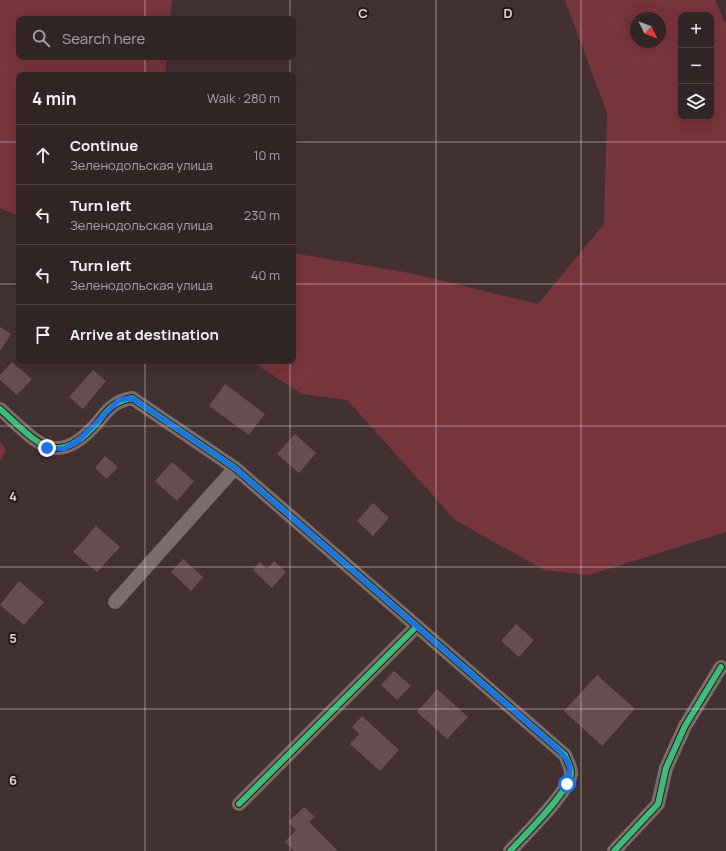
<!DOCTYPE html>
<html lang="en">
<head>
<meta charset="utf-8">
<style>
	:root { --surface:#322526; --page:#3a2d2e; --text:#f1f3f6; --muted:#a8a5a7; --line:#4d4243 }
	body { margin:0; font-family:Manrope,sans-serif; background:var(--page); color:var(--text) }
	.controls { position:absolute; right:12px; top:12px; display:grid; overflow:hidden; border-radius:8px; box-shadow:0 4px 16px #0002 }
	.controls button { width:36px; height:36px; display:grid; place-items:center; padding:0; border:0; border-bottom:1px solid var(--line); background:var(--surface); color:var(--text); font:20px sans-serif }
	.compass { position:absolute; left:630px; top:12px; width:36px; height:36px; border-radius:50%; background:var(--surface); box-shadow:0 4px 16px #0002; rotate:132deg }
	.stop { position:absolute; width:12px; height:12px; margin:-9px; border:3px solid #1a73e8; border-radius:50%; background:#fff }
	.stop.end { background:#1a73e8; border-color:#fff; box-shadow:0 1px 4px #0008 }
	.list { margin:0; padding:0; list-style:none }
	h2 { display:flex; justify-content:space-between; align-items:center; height:52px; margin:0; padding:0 16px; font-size:17px }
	h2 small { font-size:13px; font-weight:400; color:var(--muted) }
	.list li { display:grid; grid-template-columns:26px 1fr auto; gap:12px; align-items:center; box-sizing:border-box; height:60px; padding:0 16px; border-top:1px solid var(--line) }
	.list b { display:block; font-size:15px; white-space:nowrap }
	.list p { margin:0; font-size:13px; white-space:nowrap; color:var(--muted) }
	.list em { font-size:13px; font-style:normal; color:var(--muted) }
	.icon { flex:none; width:22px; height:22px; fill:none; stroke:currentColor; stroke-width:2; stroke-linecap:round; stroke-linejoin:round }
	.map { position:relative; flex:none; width:726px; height:851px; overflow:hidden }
	.search { position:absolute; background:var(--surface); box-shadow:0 4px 16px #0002; left:16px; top:16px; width:280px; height:44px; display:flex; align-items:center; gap:10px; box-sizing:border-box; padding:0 14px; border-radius:8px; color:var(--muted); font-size:15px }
	.panel { position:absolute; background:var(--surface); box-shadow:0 4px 16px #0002; left:16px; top:72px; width:280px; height:292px; border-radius:8px }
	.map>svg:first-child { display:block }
</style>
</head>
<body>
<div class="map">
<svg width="726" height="851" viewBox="0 0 726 851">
	<rect width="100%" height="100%" fill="#433132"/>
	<path fill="#77353d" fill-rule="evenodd" d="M0,0H172L170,19H19V57H167L165,75H19V216L0,208Z
		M565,0H715L726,25V532L589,575L544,570L455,520L347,400L302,394L251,361H293V253L410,273L538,304L604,224L607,113ZM681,15H711V117H681ZM636,18H660V42H636Z
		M0,441L6,451L0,462Z"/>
	<path fill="#674f51" d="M0,327L11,334L0,351Z
		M12,362L32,379L17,395L0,380V375Z
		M93,370L106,381L83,409L69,397Z
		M225,384L265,414L249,435L209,406Z
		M295,434L316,453L299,473L277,454Z
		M105,456L118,467L107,479L95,468Z
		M172,462L194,481L177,501L155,481Z
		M373,503L389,518L373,536L357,521Z
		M96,526L120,547L97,572L73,552Z
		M183,559L203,577L191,591L171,572Z
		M274,561L286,572L272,588L253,570L260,562L267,569Z
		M19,581L44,602L24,625L0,605Z
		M516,624L534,640L519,657L501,641Z
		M394,671L411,686L397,700L381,685Z
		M597,675L635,709L602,746L564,711Z
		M437,689L468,717L447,739L417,712Z
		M362,716L399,750L380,771L350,744L359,734L352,727Z
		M304,807L315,817L309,822L338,851H294L285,842L296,830L288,822Z"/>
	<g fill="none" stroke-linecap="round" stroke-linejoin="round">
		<path stroke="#7b6c6e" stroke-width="14" d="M0,409C37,442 56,471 98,422C108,409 115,401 132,398L235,468L565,755C567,761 571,767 571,773C571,790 523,837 510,851
			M115,602L235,468
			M239,804L417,626
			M614,851L658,804L666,768L685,726L721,667"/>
		<defs>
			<path id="cycleway" d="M0,409C37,442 56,471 98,422C108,409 115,401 132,398L235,468L565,755C567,761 571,767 571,773C571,790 523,837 510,851
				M239,804L417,626
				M614,851L658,804L666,768L685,726L721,667"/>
		</defs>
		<use href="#cycleway" stroke="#261718" stroke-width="8"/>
		<use href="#cycleway" stroke="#3abd76" stroke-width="6"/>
	</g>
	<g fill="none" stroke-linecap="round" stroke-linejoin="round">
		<path stroke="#1a73e8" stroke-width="5" d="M47,448L63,449L78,441L119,400L132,398L235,468L551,743C565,756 575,764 567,784"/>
	</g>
	<path fill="none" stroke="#e7d1d2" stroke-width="1" stroke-opacity="0.55" d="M145,0V19M290,0V19M436,0V851M581,0V851M145,57V75M290,57V75M0,142H19M293,142H726M0,284H19M293,284H726M145,361V851M290,361V851M0,426H726M0,567H726M0,709H726"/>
	<g font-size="13" text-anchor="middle" font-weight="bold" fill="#e7d1d2" stroke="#261718" stroke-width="4" stroke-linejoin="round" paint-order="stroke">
		<text x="363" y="18">C</text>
		<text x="508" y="18">D</text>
		<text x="13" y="501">4</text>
		<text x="13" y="643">5</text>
		<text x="13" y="785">6</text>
	</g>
</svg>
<div class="controls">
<button>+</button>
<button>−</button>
<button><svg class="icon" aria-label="layers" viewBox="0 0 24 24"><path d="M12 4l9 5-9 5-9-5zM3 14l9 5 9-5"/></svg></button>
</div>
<svg class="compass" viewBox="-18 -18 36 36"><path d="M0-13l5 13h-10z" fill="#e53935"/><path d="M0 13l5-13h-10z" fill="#a8a5a7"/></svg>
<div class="stop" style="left:567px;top:784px"></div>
<div class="stop end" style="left:47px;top:448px"></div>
<div class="search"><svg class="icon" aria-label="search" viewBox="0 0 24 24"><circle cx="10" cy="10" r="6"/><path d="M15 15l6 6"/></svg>Search here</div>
<section class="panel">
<h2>4 min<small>Walk · 280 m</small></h2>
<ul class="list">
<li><svg class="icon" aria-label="ahead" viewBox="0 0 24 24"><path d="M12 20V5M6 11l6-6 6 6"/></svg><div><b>Continue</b><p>Зеленодольская улица</p></div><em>10 m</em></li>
<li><svg class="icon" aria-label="left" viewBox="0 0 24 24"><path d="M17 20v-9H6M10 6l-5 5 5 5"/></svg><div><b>Turn left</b><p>Зеленодольская улица</p></div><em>230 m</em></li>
<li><svg class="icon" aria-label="left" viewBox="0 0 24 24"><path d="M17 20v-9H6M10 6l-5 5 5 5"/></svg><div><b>Turn left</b><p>Зеленодольская улица</p></div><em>40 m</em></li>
<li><svg class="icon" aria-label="arrive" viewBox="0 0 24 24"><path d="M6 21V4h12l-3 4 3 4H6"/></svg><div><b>Arrive at destination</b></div></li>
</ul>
</section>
</div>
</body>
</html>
